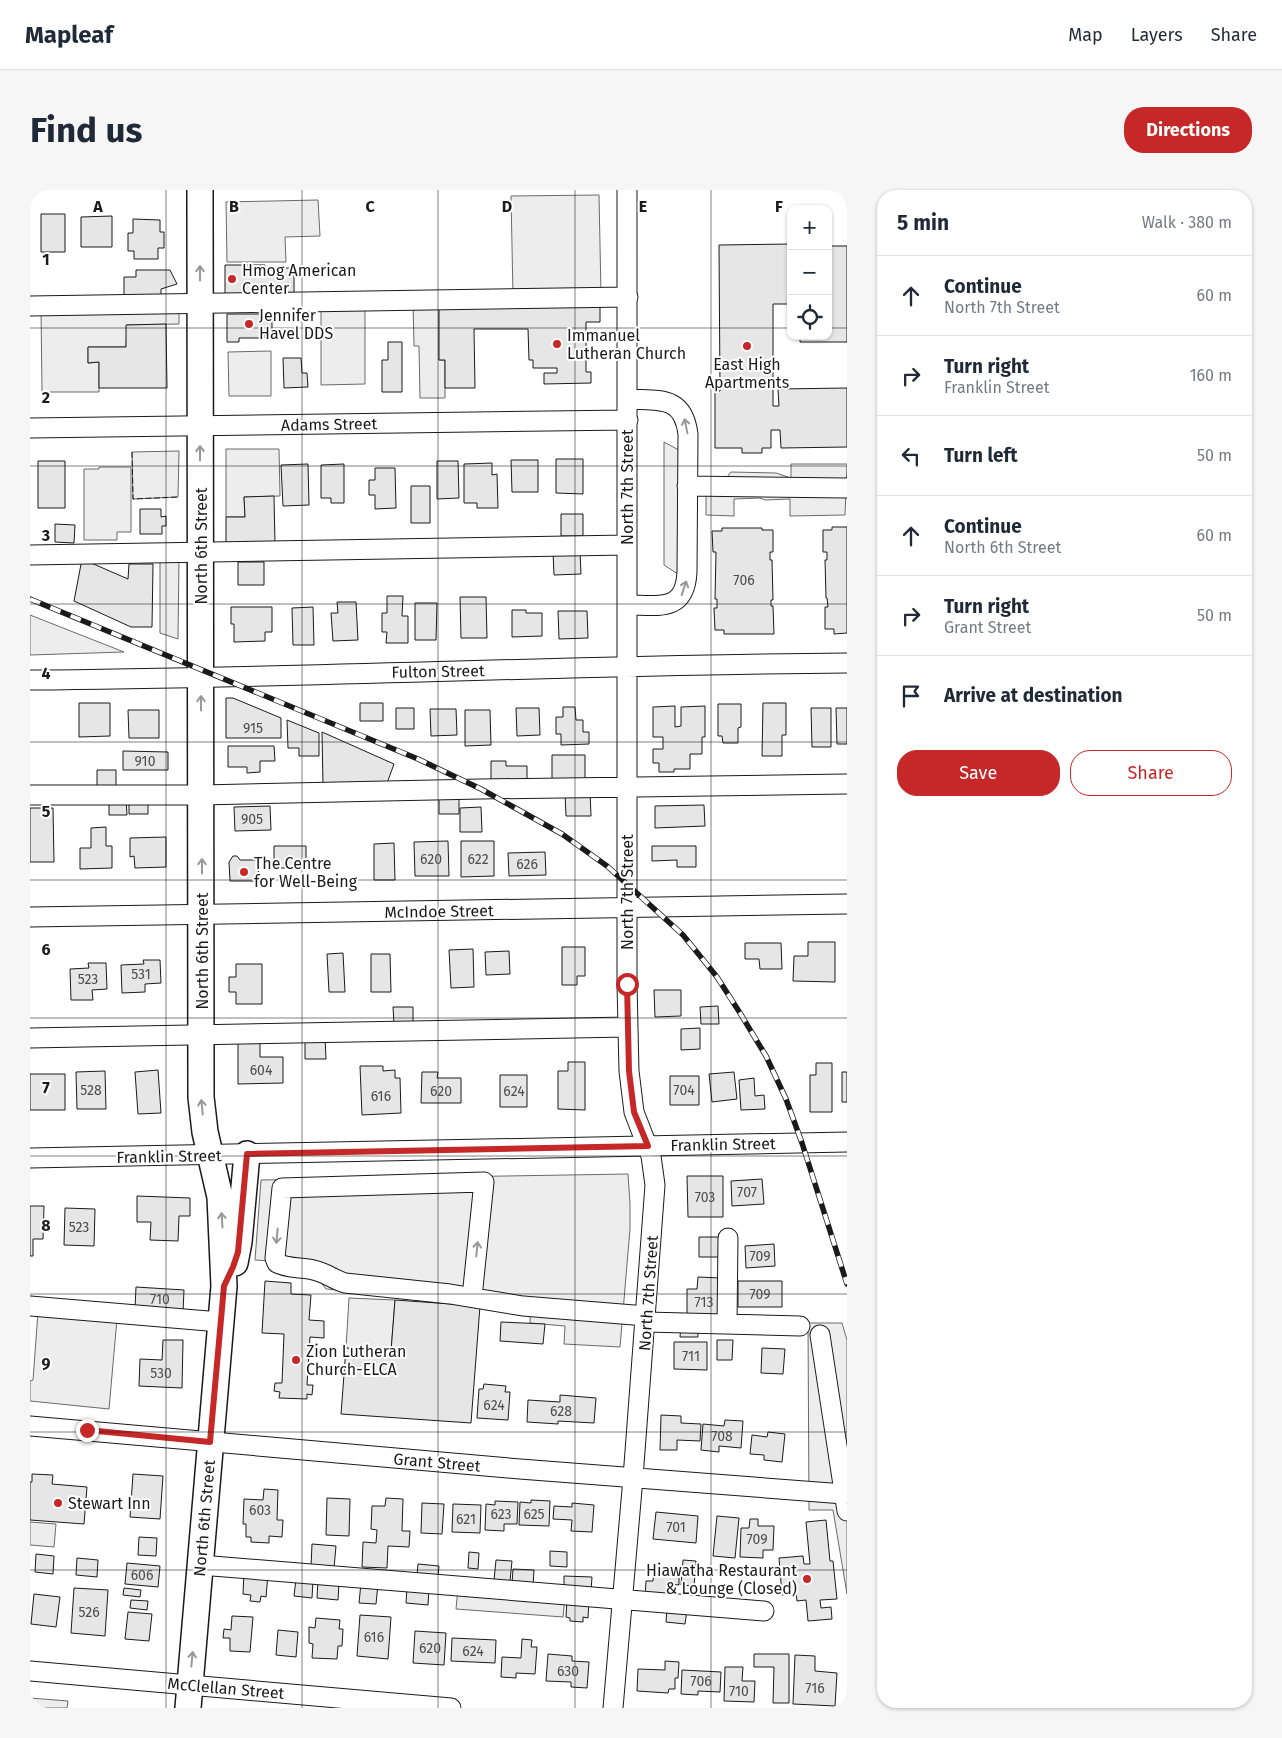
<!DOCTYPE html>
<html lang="en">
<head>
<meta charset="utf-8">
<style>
	:root { --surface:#fff; --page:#f6f6f7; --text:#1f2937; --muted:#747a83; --line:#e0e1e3; --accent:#c62828 }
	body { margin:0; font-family:"Fira Sans",sans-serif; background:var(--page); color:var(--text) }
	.controls { position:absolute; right:15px; top:15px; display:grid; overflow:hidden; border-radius:10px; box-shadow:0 1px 4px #0004 }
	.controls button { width:45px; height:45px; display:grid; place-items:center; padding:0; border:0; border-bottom:1px solid var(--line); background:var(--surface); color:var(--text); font:25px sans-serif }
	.stop { position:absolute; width:15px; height:15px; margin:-11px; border:4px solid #c62828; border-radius:50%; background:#fff }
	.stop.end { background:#c62828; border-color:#fff; box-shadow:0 1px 5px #0008 }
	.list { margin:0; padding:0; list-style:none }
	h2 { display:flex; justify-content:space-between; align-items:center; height:65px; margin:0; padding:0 20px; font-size:21px }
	h2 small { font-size:16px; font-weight:400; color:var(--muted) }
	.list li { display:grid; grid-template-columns:32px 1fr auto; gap:15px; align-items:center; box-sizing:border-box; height:80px; padding:0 20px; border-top:1px solid var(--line) }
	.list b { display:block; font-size:19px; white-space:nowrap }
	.list p { margin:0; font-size:16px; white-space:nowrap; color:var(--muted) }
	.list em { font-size:16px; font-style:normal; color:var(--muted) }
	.actions { display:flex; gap:10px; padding:15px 20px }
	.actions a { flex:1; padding:11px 0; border:1px solid var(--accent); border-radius:20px; text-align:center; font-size:18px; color:var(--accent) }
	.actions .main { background:var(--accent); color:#fff }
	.icon { flex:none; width:28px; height:28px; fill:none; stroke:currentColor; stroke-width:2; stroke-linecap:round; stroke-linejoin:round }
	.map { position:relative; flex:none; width:817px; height:1518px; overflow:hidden; border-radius:20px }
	header { display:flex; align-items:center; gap:30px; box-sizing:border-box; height:70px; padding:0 25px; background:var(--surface); border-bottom:1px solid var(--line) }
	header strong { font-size:24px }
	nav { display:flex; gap:28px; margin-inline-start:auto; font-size:18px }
	.intro { display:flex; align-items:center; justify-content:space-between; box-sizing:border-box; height:120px; padding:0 30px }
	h1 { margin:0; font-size:35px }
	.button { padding:12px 22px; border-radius:20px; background:var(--accent); color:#fff; font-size:18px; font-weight:700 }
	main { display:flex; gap:30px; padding:0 30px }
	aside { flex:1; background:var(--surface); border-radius:20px; box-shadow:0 1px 4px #0004 }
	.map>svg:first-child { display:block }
</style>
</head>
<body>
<header>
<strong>Mapleaf</strong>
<nav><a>Map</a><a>Layers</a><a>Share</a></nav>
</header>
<div class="intro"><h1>Find us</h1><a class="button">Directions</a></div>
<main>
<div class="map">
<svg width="817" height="1518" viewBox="0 0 817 1518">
	<rect width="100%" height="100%" fill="#fff"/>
	<path fill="#ededed" stroke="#6a6a6a" d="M569,5L571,104L483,106L481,6Z
		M288,10L290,46L255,47L256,72H197L196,12Z
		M383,113H409V170H415V208H390L389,156H384Z
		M291,115H335V194L291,195Z
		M149,118V134L97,135L96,157H58V173L69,172V202H12L11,119Z
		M241,161V206H199L198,162Z
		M634,252L665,269L663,394L634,375Z
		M196,259H249L250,306L214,307L215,327H196Z
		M149,261L148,307L103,309L102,262Z
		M761,274H817L815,325L760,326V309L735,310L730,308L704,309V326L676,325V290L694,291L701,282L746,283L761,288Z
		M69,277H101V342H87V350H54V279H69Z
		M130,368H149L148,449L130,443Z
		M0,425L94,462L0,465Z
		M598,984L600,1014V1039L590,1157L534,1154L535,1136L500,1133L501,1108L364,1105L296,1099L287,1087L241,1071L225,1070L231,990Z
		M319,1108L365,1110L361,1161L316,1158Z
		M8,1122L87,1129L79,1219L0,1211V1191L3,1190Z
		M778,1133H812L817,1150V1249L814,1250L817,1259V1404L803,1320H779Z
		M0,1332L26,1334L24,1357L0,1355Z
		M428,1398L535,1406L533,1427L426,1419Z
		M0,1508L38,1511L37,1518H0Z"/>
	<path fill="#e6e6e6" stroke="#1a1a1a" d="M11,24H35V62H11Z
		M82,26V57H51V27Z
		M103,29L130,30V42H134V58H128V69H104V61H98V43H103Z
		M761,54V114H743V216H749L748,199L817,198V257L751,258L750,240H741V258H732V263H712V258H685V201H690L689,55Z
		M798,56H817V152H770V146H798Z
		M195,75H235V78H264V104L195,105Z
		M106,80H140L147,94L131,99V109H94V87H106Z
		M570,110V132H556V182H561V193L514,194V183H527V178H503V170H499L498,139H444L445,198H415V170H409V116Z
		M197,124H242V145H234V148H209V152H197Z
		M136,134L137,198H69V172L58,173V157H96V135Z
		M358,152H372V202H352V170H358Z
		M253,168H271L272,183H277L278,197L254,198Z
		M526,269H553V304L526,303Z
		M481,270H508V302H482Z
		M8,271H35V318H8Z
		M407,271H428L429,308L407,309Z
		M462,273V285L467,284L468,318H447V313H434V274Z
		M278,274L279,315L253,316L251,275Z
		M314,274V313H301V308H291V275Z
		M345,278H365L366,318L345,319V305H339V290H345Z
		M381,296H400V333H381Z
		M244,306L245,354H196V327H215L214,307Z
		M110,319H131V327L136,326V336H132V344H110Z
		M531,324H553V346H531Z
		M25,334L45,335L44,353L25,352Z
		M802,337H817V443L804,444V439H795V417H798L797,408H796L795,370H797V362H793V340H802Z
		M692,338H732V340H743V362H740V370H742L743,410H741V416H743L744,444H694V440H685L684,418H687V409H685L686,362H683L682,341H692Z
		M523,362H550L551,384L524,385Z
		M52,369L98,389L99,374H123L122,437H101L44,411Z
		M208,372H234V395H208Z
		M357,406H373L372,426H378V453H356L357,442H352V423H357Z
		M430,407H456L457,448H431Z
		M307,412H326L328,450L303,451L301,423H308Z
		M385,413H407L406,450H385Z
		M201,417H242V442H235V451L204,452V434H201Z
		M283,417L284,455H263L262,418Z
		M482,420H496V423H512V446L482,447Z
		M528,421H557L558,448L529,449Z
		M196,508H203L251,528V548H196Z
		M49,513H80V546L49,547Z
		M330,513H353V531H330Z
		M733,513H756V545H752V566H732Z
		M688,514H711V537L708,538V553H693L692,546H688Z
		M645,516V537L651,536V517L675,516V547H672V564H660V579H644V582H629V573H623V559H633V547H623V517Z
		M533,517H545L546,530H553V542H559V554L531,555V544H526V527H533Z
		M366,518H384V539H366Z
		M486,518H509L510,545L487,546Z
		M781,518H801V557H782Z
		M806,518H817V554H807Z
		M400,519H426L427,545L401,546Z
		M98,520H129V548H99Z
		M435,520H460L461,555L435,556Z
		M257,530L289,543V566H269V558H258Z
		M292,542L364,574L356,596H293Z
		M198,556H244L245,571H230V582L217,583V577H198Z
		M93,561L138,562V580H93Z
		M522,565H555V592H522Z
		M461,571H476V576H497V590H461Z
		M67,580H86V600H67Z
		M560,602L561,626H536L535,603Z
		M409,606H429V624H409Z
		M96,608L97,625H79V609Z
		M99,608H118V624H99Z
		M674,615L675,636L625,638V616Z
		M240,616L241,640L205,641L204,617Z
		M451,617L452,642H430V618Z
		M0,618H23L24,672H0Z
		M76,637V656H82V678L50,679V658H61V638Z
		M136,647V677L105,678L104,666L100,667V648Z
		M418,651L419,686H385L384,652Z
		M431,651H464V686L431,687Z
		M364,653L365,690H344V654Z
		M244,656H276V678H244Z
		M622,656H666V677H647V670L622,671Z
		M515,662L516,685L479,686L478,663Z
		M203,666H207L210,670H228L229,691H200L199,672Z
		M778,752H805V792L763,791L764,766H778Z
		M715,753H751L752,779H730L729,769H715Z
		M532,757H555V786H547V795H532Z
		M443,759L444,797L421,798L419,760Z
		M479,761L480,784L456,785L455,762Z
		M313,763L315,802H299L297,764Z
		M341,764H360L361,802H341Z
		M113,770H130L131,793L115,794V802L92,803L91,775L114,774Z
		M58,773H76L77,799L62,800L63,810H41L40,779L59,778Z
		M206,774H232V814H206V802H199V787H206Z
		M624,800H651V826L625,827Z
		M688,816L689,834H671L670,817Z
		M363,817H383V834H364Z
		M670,838V859L651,860V839Z
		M275,846H295L296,869H275Z
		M208,849H230V867H253V893L208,894Z
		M538,872H555V920L528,919V881H538Z
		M786,873H802V922H780V885H786Z
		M330,876H353V881L365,880V888H370L371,923L332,925Z
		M128,880L131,923L108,924L105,882Z
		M75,881L76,919H47L46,882Z
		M392,882H408L407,888H431V913H391Z
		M704,882L707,909L682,912L679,884Z
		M812,882H817V912H812Z
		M0,884H35V920H0Z
		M470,885H497V917H470Z
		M640,886H669V915H640Z
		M724,888L725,906L734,905L735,919L711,920L709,890Z
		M657,986H693V1027H658Z
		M732,989L734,1014L702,1016L701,991Z
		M107,1006L160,1008V1026H149L148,1051L120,1050L121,1032H107Z
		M0,1016H14L13,1049H3V1066H0Z
		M35,1018L65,1019L64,1056L34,1055Z
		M669,1047H689V1067H669Z
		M744,1054L745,1076L716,1078L715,1056Z
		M668,1087L691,1088L690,1125L657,1124V1099H667Z
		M235,1091L261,1093V1104L281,1105L279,1130L294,1131V1148L280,1147L277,1195H283L282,1205L277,1204V1209L249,1208L250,1202L244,1201L245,1193H252L254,1144L232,1143Z
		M708,1091H752V1117H708Z
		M106,1097L154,1100L153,1122L105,1119Z
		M365,1110L450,1116L441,1233L311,1224L316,1158L361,1161Z
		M471,1132L515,1134L513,1154L470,1151Z
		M651,1135H668V1147H650Z
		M133,1150H153L152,1198L109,1196L110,1169L132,1170Z
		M687,1150H703L702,1170H687Z
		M644,1152H677V1180L644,1179Z
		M732,1158L755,1159L753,1184L731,1183Z
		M454,1194L476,1196L475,1202H480L478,1230L447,1228L449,1199H453Z
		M530,1205L566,1208L564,1233L528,1231V1234L497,1232L498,1210L530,1212Z
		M631,1225L651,1226V1233L671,1234L670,1251L647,1250V1260H630Z
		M695,1230L713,1231L711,1258L689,1256V1262L671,1260L673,1234L694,1236Z
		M738,1242L755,1244L752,1272L734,1270V1265L720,1264L722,1245L737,1247Z
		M2,1284L23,1285L22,1294L57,1297L54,1334L0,1330V1292H2Z
		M103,1284L133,1286L130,1329L100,1327Z
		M234,1299L248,1300L247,1330H253L252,1347L239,1346V1353L221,1352V1347H216V1334H213L214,1309L233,1310Z
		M297,1308L320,1309L319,1346L296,1345Z
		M356,1308L373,1309L372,1341H380L379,1357L358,1356L357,1378L332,1377L333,1352L346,1353L347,1340L341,1339L342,1316H355Z
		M501,1310L520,1311L519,1336L489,1335L490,1312L501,1313Z
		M465,1311L488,1312L487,1334H474V1341L455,1340L456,1314L465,1315Z
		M392,1313L414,1314L412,1344L391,1343Z
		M542,1313L564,1315L562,1342L541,1341L542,1330L523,1329L524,1316L542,1317Z
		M423,1314L451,1315L450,1343L422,1342Z
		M626,1322L668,1326L666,1353L623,1349Z
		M687,1326L709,1328L705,1368L683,1366Z
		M720,1329H728V1336H744L743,1360H733V1368L710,1367L711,1338H719Z
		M796,1330L800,1371H803L807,1409L790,1410L791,1418L801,1417L802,1429L778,1431L776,1410L767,1411L766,1403L752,1405L749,1368L773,1366L774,1374H780L776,1332Z
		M109,1347L127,1348L126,1366L108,1365Z
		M282,1354L306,1356L304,1378L281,1377Z
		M520,1361L537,1362V1377L520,1376Z
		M439,1362L449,1363L448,1379L438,1378Z
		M6,1364L24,1366L23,1384L5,1382Z
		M47,1368L68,1370L67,1387L46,1385Z
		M466,1370L482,1371L480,1391L464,1390Z
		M653,1370L666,1371L664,1396L651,1395Z
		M97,1373L130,1376L128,1397L95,1394Z
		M388,1374L409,1376L408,1387L387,1385Z
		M483,1379L504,1380L503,1396L482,1394Z
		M214,1382L238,1384L236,1407L231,1406L230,1412L220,1411L221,1405L213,1404Z
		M624,1382L649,1383V1395L641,1394V1408L615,1407L616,1391H623Z
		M534,1386L562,1387L561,1401L534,1400Z
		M266,1389L283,1390L282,1408L264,1406Z
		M288,1390L309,1392L308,1410L287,1408Z
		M331,1393L348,1394L346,1414L329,1413Z
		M377,1397L399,1398L398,1415L376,1413Z
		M44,1398L78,1400L75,1446L41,1443Z
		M94,1398L111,1400L110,1407L93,1405Z
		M4,1404L30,1407L26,1437L1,1434Z
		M537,1409L559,1410L558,1428L553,1427V1432L540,1431V1428L536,1427Z
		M101,1410L118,1411L117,1420L100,1418Z
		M637,1418L657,1420L655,1434L636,1432Z
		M98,1422L122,1424L119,1451L95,1449Z
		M330,1425L361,1427L358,1469L327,1466Z
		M202,1426L223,1427L220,1462L200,1461V1448H193L194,1439L201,1440Z
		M286,1428L310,1430L309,1439H313L312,1456H308L307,1469L282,1468L283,1454L279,1453V1437L285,1438Z
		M248,1440L268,1442L266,1467L246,1465Z
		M385,1441L416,1443L414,1475L383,1473Z
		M422,1448L466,1450L465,1473L421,1471Z
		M492,1449L502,1450L501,1457H507L505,1484L486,1483V1488L471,1487L472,1467L491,1468Z
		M518,1464L542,1466V1471L559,1472L557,1498L541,1497V1492L516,1491Z
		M724,1464H759V1513H743L744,1477H724Z
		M765,1465L785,1466V1481L807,1483L805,1516L763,1514Z
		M635,1471L649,1472L648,1488H645V1499H639L638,1503L607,1501L608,1479L635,1480Z
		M695,1477H713L712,1491H725L724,1512L694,1511Z
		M652,1480L691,1482L690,1502L668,1501V1505L651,1504Z"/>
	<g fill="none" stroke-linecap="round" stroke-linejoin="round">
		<defs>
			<path id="minor" d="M0,116L598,107
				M0,238L598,230
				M657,296L817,298
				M0,365L597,355
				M597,415C628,415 655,423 657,382L658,244C653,205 629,211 598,209
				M0,490C272,488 545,475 817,473
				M0,605H171L451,599L817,594
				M0,727L817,714
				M0,848L597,837
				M0,968L817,952
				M442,1107L454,992L252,998L245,1068L247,1073C260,1080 276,1076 290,1082C299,1085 305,1090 315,1093L420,1104L493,1116L616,1126
				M0,1116L190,1132
				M616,1132L770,1136
				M697,1134L698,1048
				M790,1145L817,1321
				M0,1236L490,1279L814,1304
				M170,1375L734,1421
				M0,1481L421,1518
				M583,1518L603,1288L625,995L621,966L604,922L599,881L597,794V0"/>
			<path id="major" d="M205,1073L209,1052L217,964
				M158,1518L194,1096L190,1007L175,942L171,907L170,0"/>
		</defs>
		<use href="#minor" stroke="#1a1a1a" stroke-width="21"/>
		<use href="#major" stroke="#1a1a1a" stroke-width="28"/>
		<use href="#minor" stroke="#fff" stroke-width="19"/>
		<use href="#major" stroke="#fff" stroke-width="25"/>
		<defs>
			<path id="rail" d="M0,409L388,569L451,599L532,644L577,676L653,745L687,787L710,823L736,866L756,909L772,953L817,1094"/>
		</defs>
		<use href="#rail" stroke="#1a1a1a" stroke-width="5.5"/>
		<use href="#rail" stroke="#fff" stroke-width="4" stroke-dasharray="11" stroke-linecap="butt"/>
		<path stroke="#1a1a1a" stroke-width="1" stroke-dasharray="6 2.5" stroke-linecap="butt" d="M102,262L103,309L148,307"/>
	</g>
	<defs><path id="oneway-shaft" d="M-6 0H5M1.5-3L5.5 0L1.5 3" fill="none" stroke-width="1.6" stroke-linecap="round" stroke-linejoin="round" transform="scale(1.25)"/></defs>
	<g stroke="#989898">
		<use href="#oneway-shaft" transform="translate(170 83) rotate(-90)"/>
		<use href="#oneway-shaft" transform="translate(656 236) rotate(-101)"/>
		<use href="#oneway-shaft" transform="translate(170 263) rotate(-90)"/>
		<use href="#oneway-shaft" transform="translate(654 398) rotate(-72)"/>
		<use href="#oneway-shaft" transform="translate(171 513) rotate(-90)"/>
		<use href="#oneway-shaft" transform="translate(172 676) rotate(-90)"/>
		<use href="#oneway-shaft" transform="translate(172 917) rotate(-96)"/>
		<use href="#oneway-shaft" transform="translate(192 1030) rotate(-94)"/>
		<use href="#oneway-shaft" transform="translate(247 1046) rotate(95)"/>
		<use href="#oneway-shaft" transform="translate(447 1059) rotate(-84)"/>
		<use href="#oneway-shaft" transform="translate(162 1469) rotate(-85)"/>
	</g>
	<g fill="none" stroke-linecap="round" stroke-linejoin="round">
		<path stroke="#c62828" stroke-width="6" d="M57,1240L180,1252L194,1096L203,1077L208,1062L217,964L618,956L604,922L599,881L597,794"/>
	</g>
	<path fill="none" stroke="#1a1a1a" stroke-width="1" stroke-opacity="0.55" d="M136,0V1518M272,0V1518M408,0V1518M545,0V1518M681,0V1518M0,138H761M798,138H817M0,276H817M0,414H817M0,552H817M0,690H817M0,828H817M0,966H817M0,1104H817M0,1242H817M0,1380H817"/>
	<g fill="#c62828" stroke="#fff" stroke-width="2">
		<circle cx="202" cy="89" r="5"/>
		<circle cx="219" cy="134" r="5"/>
		<circle cx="527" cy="154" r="5"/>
		<circle cx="717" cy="156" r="5"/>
		<circle cx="214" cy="682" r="5"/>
		<circle cx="266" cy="1170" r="5"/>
		<circle cx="28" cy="1313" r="5"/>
		<circle cx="777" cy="1389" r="5"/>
	</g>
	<g text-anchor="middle" stroke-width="4" stroke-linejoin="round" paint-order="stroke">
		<g font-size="14" fill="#4d4d4d">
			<text x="714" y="395">706</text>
			<text x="223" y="543">915</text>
			<text x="115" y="576">910</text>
			<text x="222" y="634">905</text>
			<text x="401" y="674">620</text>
			<text x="448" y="674">622</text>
			<text x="497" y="679">626</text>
			<text x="111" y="789">531</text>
			<text x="58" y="794">523</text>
			<text x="231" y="885">604</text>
			<text x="61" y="905">528</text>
			<text x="654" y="905">704</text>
			<text x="411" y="906">620</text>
			<text x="484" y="906">624</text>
			<text x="351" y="911">616</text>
			<text x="717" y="1007">707</text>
			<text x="675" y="1012">703</text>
			<text x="49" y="1042">523</text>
			<text x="730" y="1071">709</text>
			<text x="730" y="1109">709</text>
			<text x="130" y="1114">710</text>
			<text x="674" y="1117">713</text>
			<text x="661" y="1171">711</text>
			<text x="131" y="1188">530</text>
			<text x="464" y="1220">624</text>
			<text x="531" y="1226">628</text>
			<text x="692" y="1251">708</text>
			<text x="230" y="1325">603</text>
			<text x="471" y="1329">623</text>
			<text x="504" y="1329">625</text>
			<text x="436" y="1334">621</text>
			<text x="646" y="1342">701</text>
			<text x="727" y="1354">709</text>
			<text x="112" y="1390">606</text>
			<text x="59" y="1427">526</text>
			<text x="344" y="1452">616</text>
			<text x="400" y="1463">620</text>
			<text x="443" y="1466">624</text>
			<text x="538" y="1486">630</text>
			<text x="671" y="1496">706</text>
			<text x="785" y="1503">716</text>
			<text x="709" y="1506">710</text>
		</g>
		<g font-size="16" fill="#1a1a1a" stroke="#fff" text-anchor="start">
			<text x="212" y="86">Hmog American<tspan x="212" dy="18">Center</tspan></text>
			<text x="229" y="131">Jennifer<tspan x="229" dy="18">Havel DDS</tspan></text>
			<text x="537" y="151">Immanuel<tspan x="537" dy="18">Lutheran Church</tspan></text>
			<text x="717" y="180" text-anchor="middle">East High<tspan x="717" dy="18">Apartments</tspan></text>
			<text x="224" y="679">The Centre<tspan x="224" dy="18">for Well-Being</tspan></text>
			<text x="276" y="1167">Zion Lutheran<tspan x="276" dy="18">Church-ELCA</tspan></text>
			<text x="38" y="1319">Stewart Inn</text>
			<text x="767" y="1386" text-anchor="end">Hiawatha Restaurant<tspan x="767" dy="18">&amp; Lounge (Closed)</tspan></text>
		</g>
		<g font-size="16" fill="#1a1a1a" stroke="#fff">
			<text transform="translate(299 234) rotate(-1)" y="6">Adams Street</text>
			<text transform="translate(597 297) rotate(-90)" y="6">North 7th Street</text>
			<text transform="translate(171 356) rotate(-90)" y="6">North 6th Street</text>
			<text transform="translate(408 481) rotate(-1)" y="6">Fulton Street</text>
			<text transform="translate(597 702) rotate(-90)" y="6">North 7th Street</text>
			<text transform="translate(409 721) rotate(-1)" y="6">McIndoe Street</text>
			<text transform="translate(172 761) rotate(-90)" y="6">North 6th Street</text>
			<text transform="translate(693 954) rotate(-1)" y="6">Franklin Street</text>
			<text transform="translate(139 966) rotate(-1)" y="6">Franklin Street</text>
			<text transform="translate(618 1103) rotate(-86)" y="6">North 7th Street</text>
			<text transform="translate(407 1272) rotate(5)" y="6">Grant Street</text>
			<text transform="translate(174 1328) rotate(-85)" y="6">North 6th Street</text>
			<text transform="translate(196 1498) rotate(5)" y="6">McClellan Street</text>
		</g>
	</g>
	<g font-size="16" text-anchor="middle" font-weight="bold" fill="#1a1a1a" stroke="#fff" stroke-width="4" stroke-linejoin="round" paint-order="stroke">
		<text x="68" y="22">A</text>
		<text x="204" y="22">B</text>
		<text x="340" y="22">C</text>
		<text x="477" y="22">D</text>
		<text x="613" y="22">E</text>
		<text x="749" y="22">F</text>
		<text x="16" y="75">1</text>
		<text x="16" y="213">2</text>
		<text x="16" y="351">3</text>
		<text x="16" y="489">4</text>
		<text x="16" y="627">5</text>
		<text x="16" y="765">6</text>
		<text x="16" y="903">7</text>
		<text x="16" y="1041">8</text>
		<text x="16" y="1179">9</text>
	</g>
</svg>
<div class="controls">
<button>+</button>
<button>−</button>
<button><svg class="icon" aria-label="locate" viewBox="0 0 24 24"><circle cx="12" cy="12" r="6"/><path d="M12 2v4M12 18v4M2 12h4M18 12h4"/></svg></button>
</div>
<div class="stop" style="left:597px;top:794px"></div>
<div class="stop end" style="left:57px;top:1240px"></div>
</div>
<aside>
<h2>5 min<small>Walk · 380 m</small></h2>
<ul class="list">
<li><svg class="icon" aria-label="ahead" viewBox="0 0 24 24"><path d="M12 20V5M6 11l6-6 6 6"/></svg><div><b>Continue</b><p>North 7th Street</p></div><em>60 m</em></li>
<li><svg class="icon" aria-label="right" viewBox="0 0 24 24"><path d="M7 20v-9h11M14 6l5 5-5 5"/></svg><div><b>Turn right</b><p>Franklin Street</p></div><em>160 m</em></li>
<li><svg class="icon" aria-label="left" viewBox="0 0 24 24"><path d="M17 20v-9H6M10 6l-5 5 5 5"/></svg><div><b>Turn left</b></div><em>50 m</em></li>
<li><svg class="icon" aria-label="ahead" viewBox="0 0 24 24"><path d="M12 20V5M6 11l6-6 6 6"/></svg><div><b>Continue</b><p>North 6th Street</p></div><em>60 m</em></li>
<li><svg class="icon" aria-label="right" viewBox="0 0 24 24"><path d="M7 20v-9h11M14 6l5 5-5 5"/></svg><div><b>Turn right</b><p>Grant Street</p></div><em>50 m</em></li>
<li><svg class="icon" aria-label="arrive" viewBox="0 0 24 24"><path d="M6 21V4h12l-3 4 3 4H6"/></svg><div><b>Arrive at destination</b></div></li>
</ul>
<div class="actions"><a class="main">Save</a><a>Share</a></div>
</aside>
</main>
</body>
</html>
